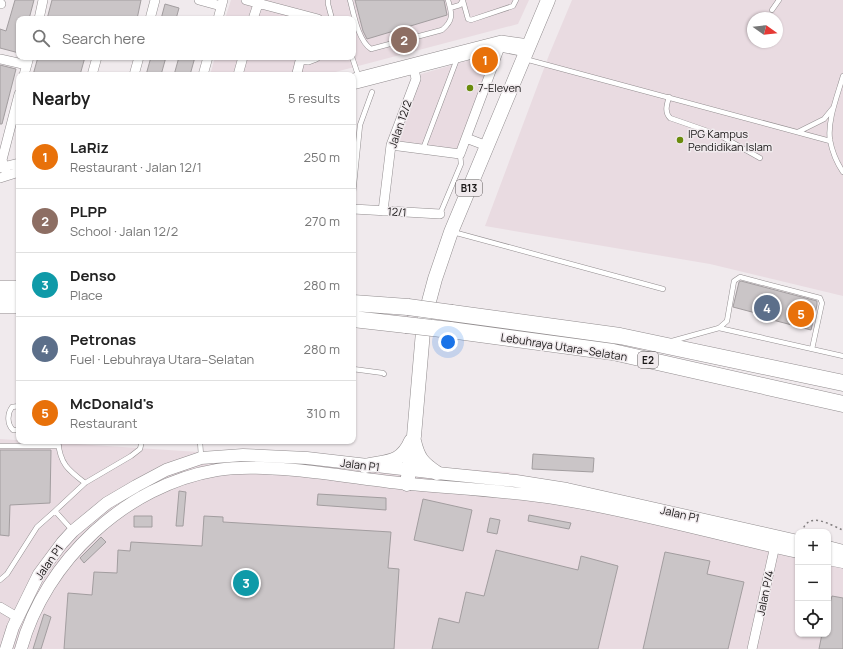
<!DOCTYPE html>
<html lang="en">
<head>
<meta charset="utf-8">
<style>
	:root { --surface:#fff; --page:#f6f6f6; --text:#222; --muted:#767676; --line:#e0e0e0; --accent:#1a73e8 }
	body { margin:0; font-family:Manrope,sans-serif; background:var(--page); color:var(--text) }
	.controls { position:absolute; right:12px; bottom:12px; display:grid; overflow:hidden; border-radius:8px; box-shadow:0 1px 3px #0004 }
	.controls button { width:36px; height:36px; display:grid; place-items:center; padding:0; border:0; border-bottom:1px solid var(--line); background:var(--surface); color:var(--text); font:20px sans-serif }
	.compass { position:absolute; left:747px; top:12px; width:36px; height:36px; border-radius:50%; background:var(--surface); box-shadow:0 1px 3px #0004; rotate:105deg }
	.you { position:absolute; left:448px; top:342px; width:14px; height:14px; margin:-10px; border:3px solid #fff; border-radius:50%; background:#1a73e8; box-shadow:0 0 0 6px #1a73e833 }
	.badge { display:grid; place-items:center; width:26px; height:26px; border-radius:50%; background:var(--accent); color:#fff; font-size:13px; font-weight:700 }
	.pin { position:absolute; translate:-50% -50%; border:2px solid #fff; box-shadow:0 1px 4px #0006 }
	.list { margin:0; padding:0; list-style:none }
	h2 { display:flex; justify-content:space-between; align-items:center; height:52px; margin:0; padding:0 16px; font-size:17px }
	h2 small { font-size:13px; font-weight:400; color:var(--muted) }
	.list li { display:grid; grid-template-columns:26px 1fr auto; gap:12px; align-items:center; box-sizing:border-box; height:64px; padding:0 16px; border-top:1px solid var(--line) }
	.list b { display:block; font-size:15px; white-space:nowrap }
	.list p { margin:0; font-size:13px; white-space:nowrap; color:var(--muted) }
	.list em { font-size:13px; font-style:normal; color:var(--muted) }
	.icon { flex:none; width:22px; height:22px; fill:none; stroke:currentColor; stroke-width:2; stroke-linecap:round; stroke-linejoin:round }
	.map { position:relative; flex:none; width:843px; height:649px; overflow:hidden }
	.search { position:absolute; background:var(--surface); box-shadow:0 1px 3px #0004; left:16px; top:16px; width:340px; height:44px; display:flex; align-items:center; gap:10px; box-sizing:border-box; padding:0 14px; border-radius:8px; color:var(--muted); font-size:15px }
	.panel { position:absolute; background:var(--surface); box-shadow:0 1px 3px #0004; left:16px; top:72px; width:340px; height:372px; border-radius:8px }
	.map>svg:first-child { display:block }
</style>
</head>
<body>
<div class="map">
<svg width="843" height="649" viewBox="0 0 843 649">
	<rect width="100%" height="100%" fill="#f0eaed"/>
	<path fill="#e9dbe1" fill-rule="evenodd" d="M231,0H529L518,24L324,75H210L215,57H353V19H225Z
		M572,0H843V296L710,264L485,226L549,55ZM753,18H777V42H753Z
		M494,53L457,151L394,143L421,74Z
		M0,439L508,472L798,535V634H828V542L843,545V649H0Z"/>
	<path fill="#cac5c7" stroke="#a29d9f" d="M15,0H34L29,19H19V53L0,48V29L6,31Z
		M52,0H141L137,19H47Z
		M355,0H444L447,15L367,39L363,31Z
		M165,4L179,8L176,19H161Z
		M38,57H85L80,75H33Z
		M151,57H166L161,75H146Z
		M179,57H195L190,75H174Z
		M0,65L16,69L2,124H0Z
		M741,281L817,301V305L811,330L769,319L767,316L733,307L739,282Z
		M0,450H51L50,503L10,505L9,536L0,535Z
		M533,454L594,458L593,472L532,469Z
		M179,491L186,492L183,526H176Z
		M318,494L386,498V510L317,505Z
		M423,499L472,510L463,551L414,540Z
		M529,515L571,523L569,529L528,521Z
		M134,516H152V527H134Z
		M204,516L223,517V522L391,532L388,568L399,569L394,649H64L68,593L92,595L94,572L117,573L118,550L130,551L131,542L202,546Z
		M490,518L500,520L497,534L487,532Z
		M101,537L106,542L84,563L80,558Z
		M496,550L578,570L581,556L618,566L598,649H432L439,618L459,623L466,592L484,596Z
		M665,552L710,561L707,574L744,582L728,649H643Z
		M832,596L843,598V649H819L822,634H828V611Z
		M44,614L51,617L41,649H33Z"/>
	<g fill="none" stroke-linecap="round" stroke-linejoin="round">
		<defs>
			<path id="service" d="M328,0V4L332,19
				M350,0C354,15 358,40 371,49L442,30C454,20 452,14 448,0
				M463,1L468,19L471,20L513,6L516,0
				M450,8L460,5L463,0
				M772,10L779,0
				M352,57L359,78
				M525,59L830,141
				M843,76C838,94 827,121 830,140C832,151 837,163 843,172
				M669,97C667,104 664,112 670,118L719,135L760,158
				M798,132L824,119L833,108
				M423,149L457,59
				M353,194L360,125L372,92
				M440,214L461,164L460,154
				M453,232L663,289
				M719,328L727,321L734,281L740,277L820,298L822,303L812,349
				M672,341L719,328L843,356
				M353,369L383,373L384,374
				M19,406L12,407C7,414 7,424 13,430H19
				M58,441C60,464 68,470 85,483
				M200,441L201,456
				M0,446H59
				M73,531L55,511L85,483L131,456L140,449L142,441
				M0,580L7,574L37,527L55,511"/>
			<path id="minor" d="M199,0L221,6
				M246,0L261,4
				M0,4H1
				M39,19L43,0
				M150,19L155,0
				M218,19L223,0
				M253,19L257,7L261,4L318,19
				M0,59L27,65
				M300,59L308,60L316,57
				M297,73L301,57
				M24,75L29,57
				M92,75L97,57
				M134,75L139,57
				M203,75L208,57
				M238,75L243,57
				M353,78L501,40L529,44
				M353,85L500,47L526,52
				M466,138L487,146
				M391,145L460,154L500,47
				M0,168L19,163
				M7,175L2,160L19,94
				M0,178L19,172
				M353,209L440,214
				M383,211L391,145L416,79L413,64
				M0,607L17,617
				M752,649L776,541"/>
			<path id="secondary" d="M828,547L843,551
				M828,559L843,562
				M6,649L13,627L39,574L62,543L73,531L107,503L136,486L166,470L201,458L243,455L307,458L437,473L516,481L567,489L798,541
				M21,649C45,561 126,485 217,470C243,466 269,468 295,470C327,473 358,478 390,482C446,488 504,490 560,499C640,512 719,535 798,552"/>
			<path id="primary" d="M414,441C418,458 422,463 437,473
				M365,466C387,461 401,464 411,441
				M407,484L414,436L424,320L435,279L451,232L548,0"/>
			<path id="motorway" d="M0,289H19
				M353,303L408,307
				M0,305H19
				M452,313L620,336L843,383
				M353,319L406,325
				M450,330L613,352L843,404"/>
		</defs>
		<use href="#service" stroke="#928d8f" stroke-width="5.5"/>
		<use href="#minor" stroke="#928d8f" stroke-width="10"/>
		<use href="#secondary" stroke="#928d8f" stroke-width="13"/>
		<use href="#primary" stroke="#928d8f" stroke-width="15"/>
		<use href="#motorway" stroke="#928d8f" stroke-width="17"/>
		<path stroke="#817d7e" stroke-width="1.5" stroke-dasharray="2 3" stroke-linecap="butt" d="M802,532C808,510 830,525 843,530"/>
		<use href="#service" stroke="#fff" stroke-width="4.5"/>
		<use href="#minor" stroke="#fff" stroke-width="9"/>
		<use href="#secondary" stroke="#fff" stroke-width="12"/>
		<use href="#primary" stroke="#fff" stroke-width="14"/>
		<use href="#motorway" stroke="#fff" stroke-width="16"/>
		<defs>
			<path id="motorway-bridge" d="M408,307L452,313
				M406,325L450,330"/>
		</defs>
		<use href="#motorway-bridge" stroke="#928d8f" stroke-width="17" stroke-linecap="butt"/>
		<use href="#motorway-bridge" stroke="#fff" stroke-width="16"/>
	</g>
	<g fill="#6a8b0c" stroke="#f0eaed" stroke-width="1.5">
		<circle cx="470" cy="88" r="4"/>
		<circle cx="680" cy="140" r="4"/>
	</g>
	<g text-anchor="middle" stroke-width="3" stroke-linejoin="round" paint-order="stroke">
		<g fill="#f0eaed" stroke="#5a5657" stroke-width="1">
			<rect x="456" y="180" width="26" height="16" rx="3"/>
			<rect x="638" y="352" width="20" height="16" rx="3"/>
		</g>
		<g font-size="10" font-weight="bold" fill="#191717">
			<text x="469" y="192">B13</text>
			<text x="648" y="364">E2</text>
		</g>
		<g font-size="11" fill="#191717" stroke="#f0eaed" text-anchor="start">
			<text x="478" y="92">7-Eleven</text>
			<text x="688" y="138">IPG Kampus<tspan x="688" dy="13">Pendidikan Islam</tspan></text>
		</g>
		<g font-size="11" fill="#191717" stroke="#f0eaed">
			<text transform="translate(400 124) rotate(-71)" y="4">Jalan 12/2</text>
			<text transform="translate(397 212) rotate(4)" y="4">12/1</text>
			<text transform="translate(564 347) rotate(9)" y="4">Lebuhraya Utara–Selatan</text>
			<text transform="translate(360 465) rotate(7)" y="4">Jalan P1</text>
			<text transform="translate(680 514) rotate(13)" y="4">Jalan P1</text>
			<text transform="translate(49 562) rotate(-55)" y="4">Jalan P1</text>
			<text transform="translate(765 593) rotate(-78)" y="4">Jalan P/4</text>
		</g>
	</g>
</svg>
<div class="controls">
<button>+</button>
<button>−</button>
<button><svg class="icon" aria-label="locate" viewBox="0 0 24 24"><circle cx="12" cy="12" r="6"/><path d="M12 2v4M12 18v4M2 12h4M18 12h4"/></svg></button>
</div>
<svg class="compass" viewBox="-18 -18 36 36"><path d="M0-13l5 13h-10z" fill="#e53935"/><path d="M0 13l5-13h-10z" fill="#767676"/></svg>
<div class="you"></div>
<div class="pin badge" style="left:485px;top:60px;background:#e8710a">1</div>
<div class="pin badge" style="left:404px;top:40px;background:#8d6e63">2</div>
<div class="pin badge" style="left:246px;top:583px;background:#0f9aa8">3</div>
<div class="pin badge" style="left:767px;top:308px;background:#5c6f8a">4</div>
<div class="pin badge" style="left:801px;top:314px;background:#e8710a">5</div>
<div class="search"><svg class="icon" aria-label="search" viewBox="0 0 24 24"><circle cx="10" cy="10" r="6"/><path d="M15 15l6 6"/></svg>Search here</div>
<section class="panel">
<h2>Nearby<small>5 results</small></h2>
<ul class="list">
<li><span class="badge" style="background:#e8710a">1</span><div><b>LaRiz</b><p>Restaurant · Jalan 12/1</p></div><em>250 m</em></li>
<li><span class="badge" style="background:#8d6e63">2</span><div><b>PLPP</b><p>School · Jalan 12/2</p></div><em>270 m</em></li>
<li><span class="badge" style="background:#0f9aa8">3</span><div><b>Denso</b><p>Place</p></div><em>280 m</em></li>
<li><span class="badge" style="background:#5c6f8a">4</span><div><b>Petronas</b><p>Fuel · Lebuhraya Utara–Selatan</p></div><em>280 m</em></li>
<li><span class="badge" style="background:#e8710a">5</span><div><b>McDonald's</b><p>Restaurant</p></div><em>310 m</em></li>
</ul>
</section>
</div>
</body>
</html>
